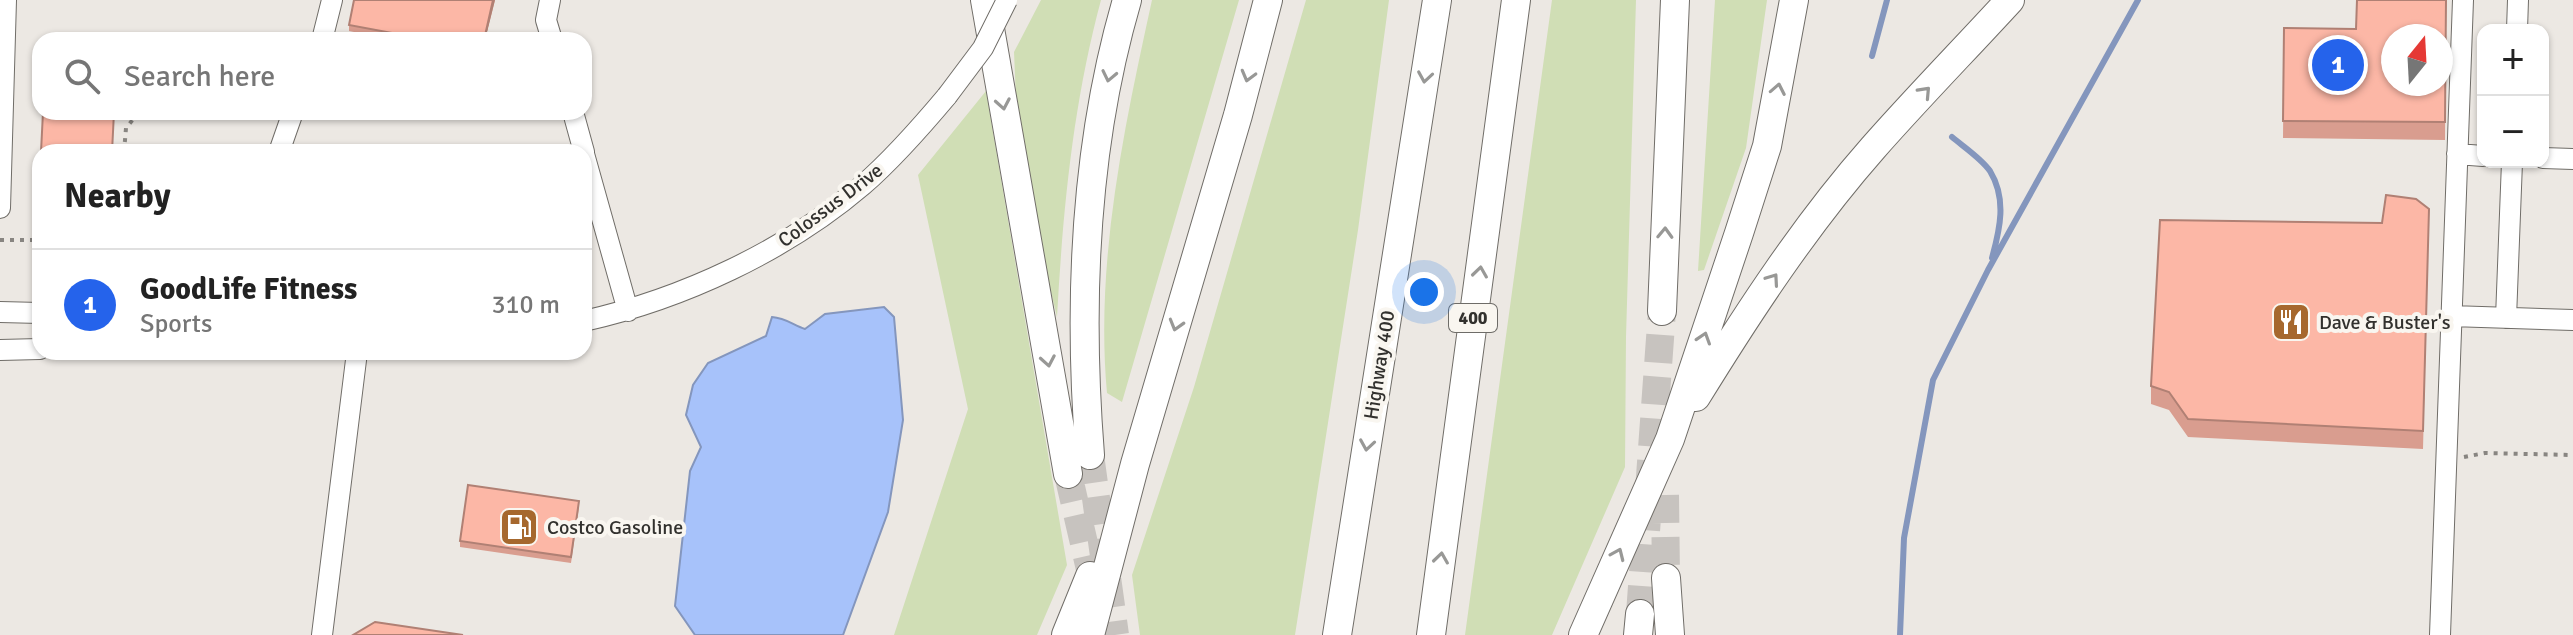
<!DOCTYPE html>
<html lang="en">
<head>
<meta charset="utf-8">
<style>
	:root { --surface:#fff; --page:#f2f2f2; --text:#222; --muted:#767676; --line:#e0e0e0; --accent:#2563eb }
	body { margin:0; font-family:Signika,sans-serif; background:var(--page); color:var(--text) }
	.controls { position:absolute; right:24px; top:24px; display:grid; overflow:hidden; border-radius:16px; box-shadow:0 2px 6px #0004 }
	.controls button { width:72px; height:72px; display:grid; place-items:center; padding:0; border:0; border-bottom:2px solid var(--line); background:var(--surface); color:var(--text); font:40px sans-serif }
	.compass { position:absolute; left:2381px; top:24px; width:72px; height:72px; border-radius:50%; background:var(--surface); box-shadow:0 2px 6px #0004; rotate:18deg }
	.you { position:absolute; left:1424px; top:292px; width:28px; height:28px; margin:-20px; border:6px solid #fff; border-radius:50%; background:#1a73e8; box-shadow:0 0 0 12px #1a73e833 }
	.badge { display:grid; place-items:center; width:52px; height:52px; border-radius:50%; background:var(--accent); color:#fff; font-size:26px; font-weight:700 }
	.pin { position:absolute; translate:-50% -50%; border:4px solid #fff; box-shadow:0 2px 8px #0006 }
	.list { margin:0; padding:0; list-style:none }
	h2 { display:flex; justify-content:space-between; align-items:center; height:104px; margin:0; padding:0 32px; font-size:34px }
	h2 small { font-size:26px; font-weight:400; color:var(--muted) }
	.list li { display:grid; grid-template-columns:52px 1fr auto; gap:24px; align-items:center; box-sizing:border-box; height:112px; padding:0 32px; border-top:2px solid var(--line) }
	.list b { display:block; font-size:30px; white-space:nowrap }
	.list p { margin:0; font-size:26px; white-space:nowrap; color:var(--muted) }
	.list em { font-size:26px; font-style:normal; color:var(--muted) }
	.icon { flex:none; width:44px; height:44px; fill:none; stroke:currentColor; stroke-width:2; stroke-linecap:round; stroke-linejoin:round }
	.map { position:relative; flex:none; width:2573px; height:635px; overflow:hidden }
	.search { position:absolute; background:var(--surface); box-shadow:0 2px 6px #0004; left:32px; top:32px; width:560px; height:88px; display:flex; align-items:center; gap:20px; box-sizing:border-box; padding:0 28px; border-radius:24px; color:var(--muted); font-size:30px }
	.panel { position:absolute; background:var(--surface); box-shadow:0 2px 6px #0004; left:32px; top:144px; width:560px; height:216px; border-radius:24px }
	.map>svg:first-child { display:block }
</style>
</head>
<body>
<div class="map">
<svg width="2573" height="635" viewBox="0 0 2573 635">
	<rect width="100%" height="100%" fill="#ece8e3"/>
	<path fill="#d0deb5" d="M1041,0H1101C1073,104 1063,209 1057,317L1044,263L1016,99L1014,52Z
		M1152,0H1239L1122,402L1107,393C1095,262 1124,128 1152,0Z
		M1306,0H1389L1358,230L1295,635H1140L1132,575L1194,387Z
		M1552,0H1636L1626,337L1625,467L1552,635H1465Z
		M1715,0H1767L1746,148L1704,270L1698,271Z
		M986,91L1067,565L1037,635H894L968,409L918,175Z"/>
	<path fill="#a7c2fa" stroke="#8496bd" stroke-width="2" d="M884,307L894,317L903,420L888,512L843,635H695L675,606L690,471L701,447L686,415L693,385L708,363L766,336L772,317C786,318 793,325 805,329L825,314Z"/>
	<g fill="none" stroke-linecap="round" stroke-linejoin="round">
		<path stroke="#8496bd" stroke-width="6" d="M1872,56L1887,0
			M1952,137C1964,147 1982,159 1990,171C2007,199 2000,229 1992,258
			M1900,635L1904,538L1933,380L1988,270L2138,0"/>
		<path stroke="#c7c3bf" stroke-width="28" stroke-dasharray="28 14" stroke-linecap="butt" d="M1090,455L1115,635
			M1068,474L1092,578
			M1665,495L1666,578
			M1640,614L1662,311"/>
		<defs>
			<path id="minor" d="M550,0L546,20L552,40
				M2517,30L2518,0
				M322,40L332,0
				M573,112L584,152
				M279,152L293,112
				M584,154L628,311
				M2457,154L2483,156
				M2543,158L2573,159
				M0,208L6,0
				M0,312L40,313
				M2451,316L2573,320
				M2506,318L2512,162
				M584,321C682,299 786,251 863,185C894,158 921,127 947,96
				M0,350L40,349
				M322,635L357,352
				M2440,635L2463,0"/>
			<path id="highway" d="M985,0L1068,474
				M1662,311L1675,0
				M1696,397C1749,311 1806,224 1873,148C1917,98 1965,49 2010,0
				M1090,455C1078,304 1084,147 1127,0
				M1666,578L1670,635
				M1066,635L1090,576
				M1090,635L1135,464L1238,115L1268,0
				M1337,635L1437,0
				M1431,635L1516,0
				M1583,635L1670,439L1739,233L1767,146L1794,0
				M1638,635L1640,614"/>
		</defs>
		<use href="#minor" stroke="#706d68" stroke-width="22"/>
		<use href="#highway" stroke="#706d68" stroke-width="30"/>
		<path stroke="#888581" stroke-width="4" stroke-dasharray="4 6" stroke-linecap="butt" d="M124,152L126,128L139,112
			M0,240H40
			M38,287L40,285
			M2464,457L2485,453L2573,455"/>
		<use href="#minor" stroke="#fff" stroke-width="20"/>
		<use href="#highway" stroke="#fff" stroke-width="28"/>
		<defs>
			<path id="minor-bridge" d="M947,96L983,48L1007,0"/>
		</defs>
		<use href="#minor-bridge" stroke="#706d68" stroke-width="22" stroke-linecap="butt"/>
		<use href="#minor-bridge" stroke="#fff" stroke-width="20"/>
	</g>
	<path fill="#d99d8f" d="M354,0H500H495L485,40H394L349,31V25Z
		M2446,0L2445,140L2283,138L2284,28L2356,29Z
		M2429,209L2423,449L2188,437L2169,410L2151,404V386L2382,223Z
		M579,507L571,563L460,547V541Z"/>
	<path fill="#b08074" d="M493,0H495L485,40H484Z"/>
	<path fill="#fcb7a6" stroke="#b08074" stroke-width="2" fill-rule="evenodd" d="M354,0H493L484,40L478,39L477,40H402L403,35L349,25Z
		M2357,0H2446L2445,122L2283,121L2284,28L2356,29ZM2393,36H2441V84H2393Z
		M43,112H114L112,152H41Z
		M40,174V212H38Z
		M2386,195L2416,199L2429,209L2423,431L2188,419L2169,392L2151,386L2160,220L2382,223Z
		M468,485L579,501L571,557L460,541Z
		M375,622L463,635H353Z"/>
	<defs><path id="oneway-chevron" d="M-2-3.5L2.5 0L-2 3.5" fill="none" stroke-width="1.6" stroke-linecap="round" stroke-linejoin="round" transform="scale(2)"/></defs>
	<g stroke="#989896">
		<use href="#oneway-chevron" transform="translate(1109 76) rotate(102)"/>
		<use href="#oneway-chevron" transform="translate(1248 76) rotate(105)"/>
		<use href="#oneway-chevron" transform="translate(1425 77) rotate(99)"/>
		<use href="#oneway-chevron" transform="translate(1778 89) rotate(-79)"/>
		<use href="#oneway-chevron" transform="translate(1925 92) rotate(-47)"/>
		<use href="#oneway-chevron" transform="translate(1003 104) rotate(80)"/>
		<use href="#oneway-chevron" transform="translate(1665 233) rotate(-88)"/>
		<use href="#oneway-chevron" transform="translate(1480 272) rotate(-82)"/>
		<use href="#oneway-chevron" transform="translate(1773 279) rotate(-55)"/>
		<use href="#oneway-chevron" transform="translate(1176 325) rotate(106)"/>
		<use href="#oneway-chevron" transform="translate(1704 338) rotate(-72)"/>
		<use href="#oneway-chevron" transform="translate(1048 361) rotate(80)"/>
		<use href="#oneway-chevron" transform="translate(1367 445) rotate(99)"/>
		<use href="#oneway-chevron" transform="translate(1618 554) rotate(-66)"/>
		<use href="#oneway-chevron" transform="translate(1441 558) rotate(-82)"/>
	</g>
	<defs>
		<symbol id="restaurant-square" viewBox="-11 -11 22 22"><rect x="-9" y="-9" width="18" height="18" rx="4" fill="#a6682e" stroke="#f9f6f0"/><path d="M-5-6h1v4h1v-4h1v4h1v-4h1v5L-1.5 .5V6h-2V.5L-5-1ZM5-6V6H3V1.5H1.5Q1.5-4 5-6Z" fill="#fff"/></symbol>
		<symbol id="fuel-square" viewBox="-11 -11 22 22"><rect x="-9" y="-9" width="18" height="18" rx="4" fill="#a6682e" stroke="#f9f6f0"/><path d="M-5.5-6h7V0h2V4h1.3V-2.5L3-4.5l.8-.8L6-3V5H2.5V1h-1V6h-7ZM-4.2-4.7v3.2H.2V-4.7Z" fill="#fff"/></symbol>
	</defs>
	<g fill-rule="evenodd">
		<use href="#restaurant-square" x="2269" y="300" width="44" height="44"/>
		<use href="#fuel-square" x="497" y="505" width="44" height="44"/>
	</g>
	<g text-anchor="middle" stroke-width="8" stroke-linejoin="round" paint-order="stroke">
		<rect fill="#f9f6f0" stroke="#6e6c68" stroke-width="2" x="1449" y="304" width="48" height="28" rx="6"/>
		<g font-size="18" font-weight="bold" fill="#32312e">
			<text x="1473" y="324">400</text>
		</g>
		<g font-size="20" fill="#32312e" stroke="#f9f6f0">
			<text transform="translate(830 205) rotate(-37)" y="7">Colossus Drive</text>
			<text transform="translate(1379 365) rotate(-81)" y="7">Highway 400</text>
		</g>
		<g font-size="20" fill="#32312e" stroke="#f9f6f0" text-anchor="start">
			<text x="2319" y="329">Dave &amp; Buster's</text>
			<text x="547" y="534">Costco Gasoline</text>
		</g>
	</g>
</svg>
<div class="controls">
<button>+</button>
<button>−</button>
</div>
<svg class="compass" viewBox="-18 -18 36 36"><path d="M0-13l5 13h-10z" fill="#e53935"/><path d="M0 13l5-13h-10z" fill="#767676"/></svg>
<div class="you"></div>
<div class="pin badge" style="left:2338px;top:65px">1</div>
<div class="search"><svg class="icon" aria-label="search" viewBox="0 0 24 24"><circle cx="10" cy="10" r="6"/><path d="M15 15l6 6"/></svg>Search here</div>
<section class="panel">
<h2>Nearby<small></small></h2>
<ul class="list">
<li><span class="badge">1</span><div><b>GoodLife Fitness</b><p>Sports</p></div><em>310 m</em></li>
</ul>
</section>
</div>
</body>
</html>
